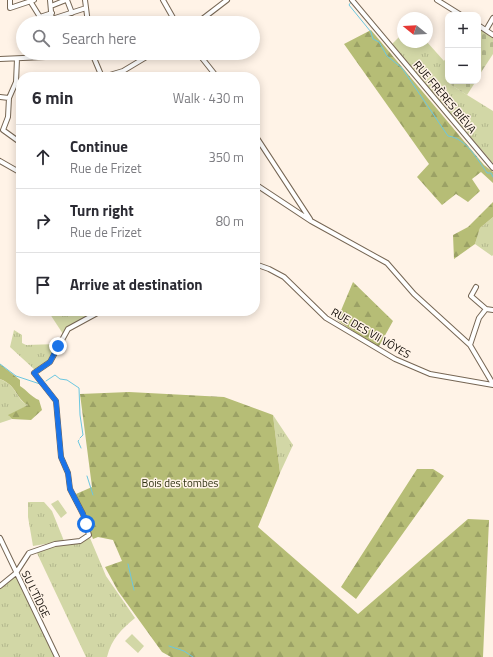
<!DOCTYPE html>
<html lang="en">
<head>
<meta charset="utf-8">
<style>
	:root { --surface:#fff; --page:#f2f2f3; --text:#2b2b33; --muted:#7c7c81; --line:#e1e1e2 }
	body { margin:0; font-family:"Titillium Web",sans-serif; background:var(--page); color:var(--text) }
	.controls { position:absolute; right:12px; top:12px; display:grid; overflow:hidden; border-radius:8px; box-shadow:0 2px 10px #0003 }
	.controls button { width:36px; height:36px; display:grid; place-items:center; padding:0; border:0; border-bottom:1px solid var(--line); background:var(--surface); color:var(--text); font:20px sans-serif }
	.compass { position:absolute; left:397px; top:12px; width:36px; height:36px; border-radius:50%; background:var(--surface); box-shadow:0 2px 10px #0003; rotate:288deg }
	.stop { position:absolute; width:12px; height:12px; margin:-9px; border:3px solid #1a73e8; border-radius:50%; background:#fff }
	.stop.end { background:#1a73e8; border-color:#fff; box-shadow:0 1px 4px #0008 }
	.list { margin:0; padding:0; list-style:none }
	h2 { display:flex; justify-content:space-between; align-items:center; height:52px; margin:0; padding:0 16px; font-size:17px }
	h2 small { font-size:13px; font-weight:400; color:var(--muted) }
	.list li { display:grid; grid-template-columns:26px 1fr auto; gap:12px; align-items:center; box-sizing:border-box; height:64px; padding:0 16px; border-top:1px solid var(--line) }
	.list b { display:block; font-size:15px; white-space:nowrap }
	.list p { margin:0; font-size:13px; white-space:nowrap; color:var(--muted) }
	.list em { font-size:13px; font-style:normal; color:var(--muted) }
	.icon { flex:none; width:22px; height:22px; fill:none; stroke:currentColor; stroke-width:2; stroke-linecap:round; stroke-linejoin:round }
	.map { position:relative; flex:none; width:493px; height:657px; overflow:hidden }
	.search { position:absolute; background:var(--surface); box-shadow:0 2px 10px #0003; left:16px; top:16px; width:244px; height:44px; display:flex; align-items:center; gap:10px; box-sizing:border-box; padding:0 14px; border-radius:22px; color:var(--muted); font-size:15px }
	.panel { position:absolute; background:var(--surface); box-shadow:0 2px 10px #0003; left:16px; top:72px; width:244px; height:244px; border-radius:16px }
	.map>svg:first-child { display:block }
</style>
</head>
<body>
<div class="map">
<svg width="493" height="657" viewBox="0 0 493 657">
	<defs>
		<pattern id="grass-tufts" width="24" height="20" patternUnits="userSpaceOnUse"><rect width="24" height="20" fill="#d2d7a6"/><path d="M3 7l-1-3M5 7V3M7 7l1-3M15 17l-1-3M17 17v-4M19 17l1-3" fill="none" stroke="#b3b78d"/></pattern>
		<pattern id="forest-firs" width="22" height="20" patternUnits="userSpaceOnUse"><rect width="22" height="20" fill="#b6bd76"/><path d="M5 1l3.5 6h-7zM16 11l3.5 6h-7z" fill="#9ba165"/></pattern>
		<pattern id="cemetery-stones" width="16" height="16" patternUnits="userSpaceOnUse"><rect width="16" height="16" fill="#d2d7a6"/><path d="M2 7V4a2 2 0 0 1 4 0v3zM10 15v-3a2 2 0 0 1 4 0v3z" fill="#b3b78d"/></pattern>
	</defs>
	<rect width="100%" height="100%" fill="#fff3e7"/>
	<path fill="url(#grass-tufts)" d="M403,33V42H427L444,61L448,55V81H453L451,85L493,111V163L391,45Z
		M493,217V255L492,256L475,244L480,228Z
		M48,311H97L69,327L63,334Z
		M14,330L22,335V343L26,345L57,344L46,363L35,370L10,347Z
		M0,379C18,386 15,399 28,405L9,416L12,419L0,423Z
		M273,415L293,445L280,473Z
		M28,502H44L52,511L64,541L33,546L28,517Z
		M90,538L106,576L135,618C121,630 112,638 107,657H86L36,551C54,545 73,545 90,538Z
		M16,576L18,577L56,657H0V588Z"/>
	<path fill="url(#forest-firs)" d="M371,30L484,165L493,172V183L481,172L472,179L480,191L468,202L456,194L442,205L417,177L429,164L344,44Z
		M493,202V217L480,228L475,244L454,259L453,235L468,227Z
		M353,282L393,321L378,348L337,320Z
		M0,364L20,380V386C27,390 31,397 39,400L42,410L31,420L12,419L8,415L28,405C15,398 18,386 0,379Z
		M129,392L224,397L273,415L280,473L258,527L358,614L468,519L489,520L483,657H171L162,652L118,591L105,567L122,561L113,540L98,537L93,539L76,494L92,487L80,394Z
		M417,469H433L444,476L356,599L341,587Z"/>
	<path fill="url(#cemetery-stones)" d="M478,28L493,37V54L478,77Z
		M453,81H476L467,95L451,85Z"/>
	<path fill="#d2d7a6" d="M58,500L67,513L61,518L51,504Z
		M132,634L144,646L138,653L125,641Z"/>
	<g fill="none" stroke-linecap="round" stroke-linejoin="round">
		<path stroke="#6cc7e0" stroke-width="1" d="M351,2L349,5L371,32L373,39L379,42L387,56L402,68L448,136C466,138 478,160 487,173H491L493,177
			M0,364L16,376L40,384
			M46,381L55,375L60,379L67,380L79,388L80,415L83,435L80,438
			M79,440L78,441L81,448
			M87,476L93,495
			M128,564L134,590
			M169,646L184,651L193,657"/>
		<defs>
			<path id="minor" d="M10,0V8L34,0
				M50,0L52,23
				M67,0L72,13
				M85,0L88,23
				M163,0L176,23
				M352,0L493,168
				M437,0L461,15
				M30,1L40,17L52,13
				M51,6L66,0
				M65,15L70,23
				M52,19L86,8
				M197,23L227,0
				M478,25L493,35
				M486,30L493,18
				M198,53L217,77
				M91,55L94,58L102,77
				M0,59L91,55
				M17,59L16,82L9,98L8,117L3,130L21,143
				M103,77L123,71L153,53
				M0,97L9,98
				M255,135L310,219
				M0,161L21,173
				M255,184L311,221L387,263L414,294L470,345L493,384
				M255,264L269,269L284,277L326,318L395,359L430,374L493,385
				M476,287L471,296L486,309
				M470,345L479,318L486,309L493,310
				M0,538L57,657
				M0,586L16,573L29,553L55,544L80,541L89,535L83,514L70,489L68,473L61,457L56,401L34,373L50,362L68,329L101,311"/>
		</defs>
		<use href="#minor" stroke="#766654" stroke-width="6"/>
		<use href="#minor" stroke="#fff" stroke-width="4"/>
	</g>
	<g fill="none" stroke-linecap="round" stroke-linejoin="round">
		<path stroke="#1a73e8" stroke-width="5" d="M58,346L50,362L34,373L56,401L61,457L68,473L70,489L83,514L86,524"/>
	</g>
	<g text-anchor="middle" stroke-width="3" stroke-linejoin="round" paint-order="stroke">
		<g font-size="11" fill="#100a05" stroke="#fff3e7">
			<text transform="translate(445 97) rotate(50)" y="4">RUE FRÈRES BIÉVA</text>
			<text transform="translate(371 333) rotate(30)" y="4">RUE DES VII VÔYES</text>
			<text transform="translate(36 594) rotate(64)" y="4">SU L'TÎDGE</text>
		</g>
		<g font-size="11" fill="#323414" stroke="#fff3e7">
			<text x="180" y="487">Bois des tombes</text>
		</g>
	</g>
</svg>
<div class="controls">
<button>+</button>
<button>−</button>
</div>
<svg class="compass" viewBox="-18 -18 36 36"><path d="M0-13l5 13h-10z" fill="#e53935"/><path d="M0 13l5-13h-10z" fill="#7c7c81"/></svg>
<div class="stop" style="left:86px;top:524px"></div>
<div class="stop end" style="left:58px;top:346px"></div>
<div class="search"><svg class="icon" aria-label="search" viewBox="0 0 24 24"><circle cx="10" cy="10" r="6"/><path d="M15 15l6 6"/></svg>Search here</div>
<section class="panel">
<h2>6 min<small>Walk · 430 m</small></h2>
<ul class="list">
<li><svg class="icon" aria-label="ahead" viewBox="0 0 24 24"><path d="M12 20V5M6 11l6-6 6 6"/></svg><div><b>Continue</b><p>Rue de Frizet</p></div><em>350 m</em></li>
<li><svg class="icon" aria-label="right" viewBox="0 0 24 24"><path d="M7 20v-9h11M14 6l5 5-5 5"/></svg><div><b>Turn right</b><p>Rue de Frizet</p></div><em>80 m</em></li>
<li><svg class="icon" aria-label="arrive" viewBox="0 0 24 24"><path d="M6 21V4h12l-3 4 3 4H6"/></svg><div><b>Arrive at destination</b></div></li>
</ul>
</section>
</div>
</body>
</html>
